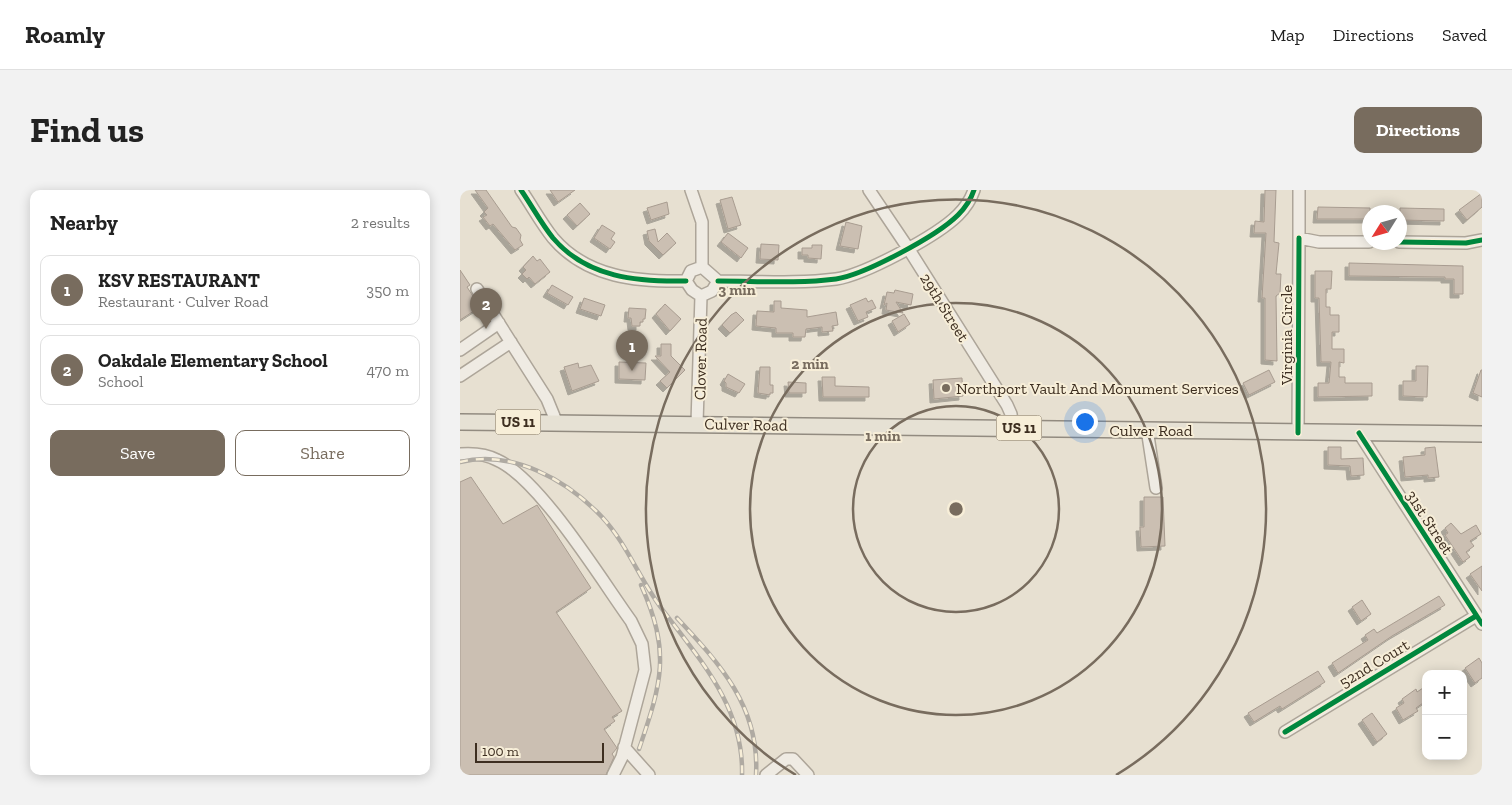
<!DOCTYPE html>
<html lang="en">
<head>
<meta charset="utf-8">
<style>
	:root { --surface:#fff; --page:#f2f2f2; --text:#222; --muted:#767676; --line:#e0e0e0; --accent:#786c5e }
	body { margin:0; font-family:"Zilla Slab",serif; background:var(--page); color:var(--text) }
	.controls { position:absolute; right:15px; bottom:15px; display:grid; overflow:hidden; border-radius:10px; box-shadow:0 2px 12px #0003 }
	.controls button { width:45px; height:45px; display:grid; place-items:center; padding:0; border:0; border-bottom:1px solid var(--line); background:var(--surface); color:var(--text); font:25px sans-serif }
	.compass { position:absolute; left:902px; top:15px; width:45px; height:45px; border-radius:50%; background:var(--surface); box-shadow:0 2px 12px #0003; rotate:233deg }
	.scale { position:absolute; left:15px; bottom:12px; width:129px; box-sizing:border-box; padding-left:5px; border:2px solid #3d2e20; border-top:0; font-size:14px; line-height:18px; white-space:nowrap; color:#3d2e20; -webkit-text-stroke:4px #f7eed8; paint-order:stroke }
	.you { position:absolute; left:624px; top:231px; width:18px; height:18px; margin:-12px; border:4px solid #fff; border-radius:50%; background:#1a73e8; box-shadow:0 0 0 8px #1a73e833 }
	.badge { display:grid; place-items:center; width:32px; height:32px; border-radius:50%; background:var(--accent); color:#fff; font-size:16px; font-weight:700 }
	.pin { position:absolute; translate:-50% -41px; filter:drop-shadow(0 1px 2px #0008) }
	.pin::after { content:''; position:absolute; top:26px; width:18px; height:15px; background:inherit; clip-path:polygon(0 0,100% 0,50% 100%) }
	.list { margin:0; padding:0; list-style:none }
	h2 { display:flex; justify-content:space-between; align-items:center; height:65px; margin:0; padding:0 20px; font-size:21px }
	h2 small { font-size:16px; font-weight:400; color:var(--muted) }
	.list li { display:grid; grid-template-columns:32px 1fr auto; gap:15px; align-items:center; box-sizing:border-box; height:70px; margin:0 10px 10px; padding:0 10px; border:1px solid var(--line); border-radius:10px }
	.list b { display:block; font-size:19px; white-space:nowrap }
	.list p { margin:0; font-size:16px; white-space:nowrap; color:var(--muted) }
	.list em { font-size:16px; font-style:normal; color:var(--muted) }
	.actions { display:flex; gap:10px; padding:15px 20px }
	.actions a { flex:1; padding:11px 0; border:1px solid var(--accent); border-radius:10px; text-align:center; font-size:18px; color:var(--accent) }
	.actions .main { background:var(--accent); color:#fff }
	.map { position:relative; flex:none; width:1022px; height:585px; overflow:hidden; border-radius:10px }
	header { display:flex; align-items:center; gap:30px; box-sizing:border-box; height:70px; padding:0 25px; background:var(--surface); border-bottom:1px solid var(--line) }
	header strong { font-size:24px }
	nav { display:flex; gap:28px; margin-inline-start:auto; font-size:18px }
	.intro { display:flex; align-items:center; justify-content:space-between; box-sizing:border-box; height:120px; padding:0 30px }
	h1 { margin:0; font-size:35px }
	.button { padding:12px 22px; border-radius:10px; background:var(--accent); color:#fff; font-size:18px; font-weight:700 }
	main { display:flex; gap:30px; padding:0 30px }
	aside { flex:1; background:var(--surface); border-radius:10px; box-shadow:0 2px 12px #0003 }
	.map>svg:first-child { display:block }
</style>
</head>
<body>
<header>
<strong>Roamly</strong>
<nav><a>Map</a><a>Directions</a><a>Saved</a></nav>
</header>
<div class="intro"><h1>Find us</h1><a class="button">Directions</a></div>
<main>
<aside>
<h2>Nearby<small>2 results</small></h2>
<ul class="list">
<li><span class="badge">1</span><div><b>KSV RESTAURANT</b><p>Restaurant · Culver Road</p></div><em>350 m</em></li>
<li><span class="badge">2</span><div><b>Oakdale Elementary School</b><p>School</p></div><em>470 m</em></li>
</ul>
<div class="actions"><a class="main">Save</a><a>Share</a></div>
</aside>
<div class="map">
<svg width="1022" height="585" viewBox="0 0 1022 585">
	<defs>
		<filter id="shadow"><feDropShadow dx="-4" dy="4" stdDeviation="0" flood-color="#0004"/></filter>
	</defs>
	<rect width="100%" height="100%" fill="#e7e0d1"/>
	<path fill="#cbbfb2" stroke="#a89c90" filter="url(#shadow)" d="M15,0H26L52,37L56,38L61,45L60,50L63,55L55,60L33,34L30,36L23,27L27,25L24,22L28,18Z
		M90,0H115L98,12Z
		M805,0H816L814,52L819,53L816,84H821L820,103L816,106L817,171L805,170V108H802L806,43H794L795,31L804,32Z
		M1022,3V17L1007,30L999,20Z
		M272,7L281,35L268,39L260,10Z
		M207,12L209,24L191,30L187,18Z
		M120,13L130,24L117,36L107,25Z
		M858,17L910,18V29H857Z
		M940,18L984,19V31L940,30Z
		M386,32L402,36L398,59L380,56Z
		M142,35L155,43L151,49L155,52L150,59L134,48Z
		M195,39L198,52L207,43L216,53L203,65L189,51L187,41Z
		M268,43L288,58L281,68L261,52Z
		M301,54L319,55L318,70L300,69Z
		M352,55H362L361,69L348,68V65H342V58H352Z
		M73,66L77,71L80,69L90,82L75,94L69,87L67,89L62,84L66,80L63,77Z
		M889,73L1003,76V104H994V89H985V87L889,86Z
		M0,80L10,95L7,97L20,117L0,130Z
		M855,81H872L871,99H866V117H870V125H879V142H872V159H884V173L879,172V187H885V193H912V206L858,207V193H869L871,172H861L859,108H855Z
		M92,95L113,107L108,115L87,103Z
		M435,100L453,104L451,115L436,112L443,123L426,120L427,113L424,115L427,102L434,103Z
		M124,108L145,115L141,126L120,119Z
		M406,108L408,112L412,110L416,118L406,122L408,127L398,131L390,115Z
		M314,111H321V118L347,120V127L376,122L378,135L372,136L373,141L362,142V137L346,139L345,147H333V143H316V138L296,136L297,121L314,122Z
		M205,114L221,129L210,141L196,124Z
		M169,118L186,119L185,129H183V132H180V136H172L171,128H168Z
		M276,122L284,130L270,143L262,135L271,125Z
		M444,124L450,134L438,142L432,131Z
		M201,154H211V166L225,180L207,198L200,191L210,182L195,166H201Z
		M159,172L186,173L185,190L159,189Z
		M118,173L119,178L131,175L139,191L112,201L104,177Z
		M956,176H968L967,207L943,206V191H956Z
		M300,177H310V195H313V203H310V205L298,203Z
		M809,180L815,192L789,205L783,193Z
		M1021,180H1022V207L1013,203Z
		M268,184L285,194L279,203L266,197V193L264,191Z
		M362,187H375V196L409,197V207H363Z
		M502,188L503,206L474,209L473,190Z
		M328,192L346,193V203H329Z
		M868,257H881V269L903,268L904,285L891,286L890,276L868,275Z
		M975,257L979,287L968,288V285L945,287L943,267L965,265V258Z
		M11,287L43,334L77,315L131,398L96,422L162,521L152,527L155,531L144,539L157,558L152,564L154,567L146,585H0V292Z
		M684,307H703L705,356L681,357L680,337H684Z
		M991,333L1001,344L1016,335L1021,344L1010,351L1014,356L1006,362L1010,367L1003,372L985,345L988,343L985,338Z
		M1022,376V401L1010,384Z
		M979,406L985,415L932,446L878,483L872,473L908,450L905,445L914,439L917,443Z
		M902,410L911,424L901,431L892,417Z
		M1019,468L1022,473V488L1015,493L1005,478Z
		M858,481L865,492L822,519L820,516L794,532L788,523Z
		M966,496V511L956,518L958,521L943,530L936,518L944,513L942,509L956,499L957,502Z
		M912,523L927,544L917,552L902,530Z"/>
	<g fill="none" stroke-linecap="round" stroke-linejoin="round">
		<defs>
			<path id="minor" d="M61,0C72,16 81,33 93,48C127,88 178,92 226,91
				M231,0L242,32V77
				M409,0L448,58L547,215L551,224L553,238
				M839,0V48L859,52H909
				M939,52L1006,53L1022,50
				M242,77L258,91L252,101L241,106L232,100L226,91L231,81Z
				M258,91C297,91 337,94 376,89C404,85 477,46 498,25C505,18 511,9 514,0
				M17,99L87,209L96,231
				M0,160L39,133
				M0,186L51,152
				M237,233L241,106
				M687,239L696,298
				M838,243L839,48
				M899,243L1022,434
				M0,264C13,263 26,264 37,270C80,289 142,391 171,431L182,454L185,480L162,567L153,585
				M825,542L1016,426
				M164,557L189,585
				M306,585L326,569H333L348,585"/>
			<path id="major" d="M0,232L1022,244"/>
		</defs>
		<use href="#minor" stroke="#ada599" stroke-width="14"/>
		<use href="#major" stroke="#928b80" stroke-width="18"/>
		<use href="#minor" stroke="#efebe3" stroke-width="11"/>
		<use href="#major" stroke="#e6e1d4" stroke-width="15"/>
		<defs>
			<path id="rail" d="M0,272C52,259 107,290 142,327C167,354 180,390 202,419C240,470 284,517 282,585
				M217,428C260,474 300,517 296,585
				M179,559C202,492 211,462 181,395"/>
		</defs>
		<use href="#rail" stroke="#afaaa2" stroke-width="4.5"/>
		<use href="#rail" stroke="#f7eed8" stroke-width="2.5" stroke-dasharray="8" stroke-linecap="butt"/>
		<defs>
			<path id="cycleway" d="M61,0C72,16 81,33 93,48C127,88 178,92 226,91
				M939,52L1006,53L1022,50
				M258,91C297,91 337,94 376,89C404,85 477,46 498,25C505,18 511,9 514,0
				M838,243L839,48
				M899,243L1022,434
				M825,542L1016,426"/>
		</defs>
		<use href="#cycleway" stroke="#f7eed8" stroke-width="8"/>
		<use href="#cycleway" stroke="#00873e" stroke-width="5"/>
	</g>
	<g fill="none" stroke="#786c5e" stroke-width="2.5">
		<circle cx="496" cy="319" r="103"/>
		<circle cx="496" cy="319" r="206"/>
		<path d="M336 585A310 310 0 1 1 656 585"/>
	</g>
	<circle fill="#786c5e" stroke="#f7eed8" stroke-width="2" cx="486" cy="198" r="5"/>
	<g text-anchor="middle" stroke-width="4" stroke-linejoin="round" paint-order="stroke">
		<g fill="#f7eed8" stroke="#756857" stroke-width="1">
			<rect x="35.5" y="219.5" width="45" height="25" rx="4"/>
			<rect x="536.5" y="225.5" width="45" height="25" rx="4"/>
		</g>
		<g font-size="15" font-weight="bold" fill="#3d2e20">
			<text x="58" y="237">US 11</text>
			<text x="559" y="243">US 11</text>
		</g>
		<g font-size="16" fill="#3d2e20" stroke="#f7eed8">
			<text transform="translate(485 117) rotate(58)" y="6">29th Street</text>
			<text transform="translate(826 145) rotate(-90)" y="6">Virginia Circle</text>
			<text transform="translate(240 169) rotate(-89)" y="6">Clover Road</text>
			<text transform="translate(286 234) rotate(1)" y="6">Culver Road</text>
			<text x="691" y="246">Culver Road</text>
			<text transform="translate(970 332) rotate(57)" y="6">31st Street</text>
			<text transform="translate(914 473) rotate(-31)" y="6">52nd Court</text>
		</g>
		<g font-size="16" fill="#3d2e20" stroke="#f7eed8" text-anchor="start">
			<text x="496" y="204">Northport Vault And Monument Services</text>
		</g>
	</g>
	<circle cx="496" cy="319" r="8" fill="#786c5e" stroke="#f7eed8" stroke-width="2.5"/>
	<g font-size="15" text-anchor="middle" font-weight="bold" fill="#786c5e" stroke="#f7eed8" stroke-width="4" stroke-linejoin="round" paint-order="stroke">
		<text x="277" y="105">3 min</text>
		<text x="350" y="179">2 min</text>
		<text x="423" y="251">1 min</text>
	</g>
</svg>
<div class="controls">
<button>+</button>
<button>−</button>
</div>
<svg class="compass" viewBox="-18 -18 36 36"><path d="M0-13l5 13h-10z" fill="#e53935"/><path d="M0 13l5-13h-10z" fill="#767676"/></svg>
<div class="scale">100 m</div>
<div class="you"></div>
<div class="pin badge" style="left:172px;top:181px">1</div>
<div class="pin badge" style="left:26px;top:139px">2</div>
</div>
</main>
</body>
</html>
